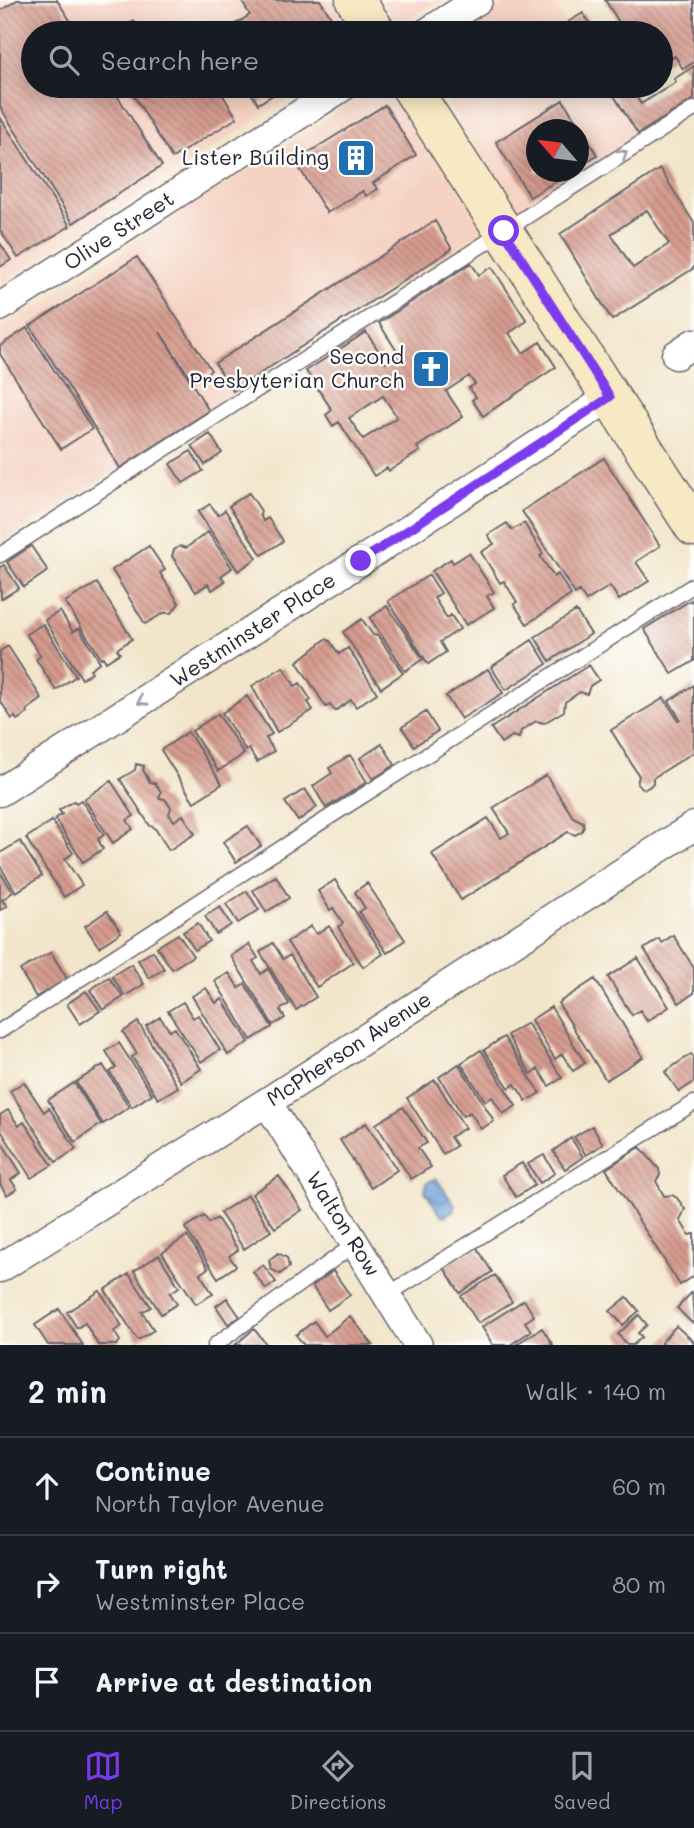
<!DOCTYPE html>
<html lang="en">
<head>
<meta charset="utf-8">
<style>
	:root { --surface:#171b24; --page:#242831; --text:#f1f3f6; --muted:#9ea1a6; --line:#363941; --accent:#7c3aed }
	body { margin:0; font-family:Mali,sans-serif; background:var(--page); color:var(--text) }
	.compass { position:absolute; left:526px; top:119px; width:63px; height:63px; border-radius:50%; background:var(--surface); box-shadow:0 4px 18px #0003; rotate:298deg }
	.stop { position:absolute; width:21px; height:21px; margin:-16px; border:5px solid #7c3aed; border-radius:50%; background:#fff }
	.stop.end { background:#7c3aed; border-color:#fff; box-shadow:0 2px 7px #0008 }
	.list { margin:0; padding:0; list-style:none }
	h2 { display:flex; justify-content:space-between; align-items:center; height:91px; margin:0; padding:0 28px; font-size:30px }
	h2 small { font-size:23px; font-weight:400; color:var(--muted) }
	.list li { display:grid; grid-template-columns:46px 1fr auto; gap:21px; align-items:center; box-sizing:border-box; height:98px; padding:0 28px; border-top:2px solid var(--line) }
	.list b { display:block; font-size:26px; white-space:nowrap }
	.list p { margin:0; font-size:23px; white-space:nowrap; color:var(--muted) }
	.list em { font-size:23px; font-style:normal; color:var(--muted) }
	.icon { flex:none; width:38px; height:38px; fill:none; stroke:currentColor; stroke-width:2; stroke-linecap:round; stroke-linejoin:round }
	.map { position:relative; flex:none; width:694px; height:1345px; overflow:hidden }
	.search { position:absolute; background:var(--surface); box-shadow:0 4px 18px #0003; left:21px; right:21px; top:21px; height:77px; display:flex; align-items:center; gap:18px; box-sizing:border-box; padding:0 24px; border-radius:38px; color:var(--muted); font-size:26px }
	.sheet { height:385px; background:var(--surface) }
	nav { display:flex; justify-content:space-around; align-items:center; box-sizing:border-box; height:98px; border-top:2px solid var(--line); background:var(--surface); font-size:19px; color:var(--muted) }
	nav a { display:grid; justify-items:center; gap:4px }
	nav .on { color:var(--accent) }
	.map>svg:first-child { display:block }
</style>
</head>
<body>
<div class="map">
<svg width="694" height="1345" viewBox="0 0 694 1345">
	<defs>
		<pattern id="water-waves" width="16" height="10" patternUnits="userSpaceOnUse" patternTransform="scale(1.75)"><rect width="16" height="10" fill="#73a5de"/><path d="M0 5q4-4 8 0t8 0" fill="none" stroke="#5e86b5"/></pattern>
		<pattern id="building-back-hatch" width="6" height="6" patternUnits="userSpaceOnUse" patternTransform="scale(1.75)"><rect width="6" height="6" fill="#d69b8e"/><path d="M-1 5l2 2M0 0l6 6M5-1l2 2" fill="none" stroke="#ad7e75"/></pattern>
	</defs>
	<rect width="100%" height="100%" fill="#fdfcf7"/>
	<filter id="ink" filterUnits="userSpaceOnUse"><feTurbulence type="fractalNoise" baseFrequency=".0143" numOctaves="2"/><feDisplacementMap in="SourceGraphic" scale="14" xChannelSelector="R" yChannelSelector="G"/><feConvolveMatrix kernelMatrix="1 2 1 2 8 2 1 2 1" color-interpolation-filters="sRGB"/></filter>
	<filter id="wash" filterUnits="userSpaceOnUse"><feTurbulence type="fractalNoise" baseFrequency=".00686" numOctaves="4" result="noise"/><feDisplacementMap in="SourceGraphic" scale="28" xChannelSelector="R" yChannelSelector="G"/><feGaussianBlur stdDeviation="1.57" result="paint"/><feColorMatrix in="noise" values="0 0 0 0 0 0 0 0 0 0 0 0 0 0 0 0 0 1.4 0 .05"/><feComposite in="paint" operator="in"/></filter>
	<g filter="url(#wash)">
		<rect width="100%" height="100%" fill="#f2e5ca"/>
		<path fill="#f5d2c2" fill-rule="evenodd" d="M14,0H332L354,33H33V86H309L0,284V9Z
			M380,0H440L409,20H403L395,19L389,14Z
			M510,0H550L572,33H458Z
			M385,86L394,89L485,230L0,544V330L376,87Z
			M437,86H606L638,135L515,213ZM536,130H578V172H536Z"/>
		<path fill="url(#water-waves)" stroke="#4a648c" stroke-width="2" d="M436,1178L455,1206L454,1210L444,1216L440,1214L425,1191L427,1183Z"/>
		<g id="blocks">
			<path fill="url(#building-back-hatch)" fill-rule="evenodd" d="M17,0H57L78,33H33V86H111L162,166L73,223L0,107V11Z
				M241,0H320L341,33H221L250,15Z
				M605,0H694V62L683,69L675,56L661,65V33H626Z
				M583,13L596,33H575L568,22Z
				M134,21L142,33H115Z
				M694,66V99L638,134L608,86H629L641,104L676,82L674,79Z
				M128,86H217L237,118L172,158Z
				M247,86H287L258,104Z
				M563,100L597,155L578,167V130H536V172H571L530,197L496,142Z
				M385,105L416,155L373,183L378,189L366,196L363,191L327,213L295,161Z
				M0,117L70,226L18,258L0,230Z
				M660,169L694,223V268L612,320L560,234ZM647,210L669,244L633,268L611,234Z
				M435,221L452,249L233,391L215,363Z
				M0,243L11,260L0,267Z
				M137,257L211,370L193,382L160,332L209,411L120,468L30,326Z
				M471,263L479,275L492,267L527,321L509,333L523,353L540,342L556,367L483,416L472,400L476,397L469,388L475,384L469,376L446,391L463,417L417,447L420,451L389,471L387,468L374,476L339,422L333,426L326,415L332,410L306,371L366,332L386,362L398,353L379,323ZM383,396L397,417L363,439L349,418Z
				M27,328L92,429L61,449L0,354V346Z
				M210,434L222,453L205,465L192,446Z
				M191,451L203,471L183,483L170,464Z
				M604,458L660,546L636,562L649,581L619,600L610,586L586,601L579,591L575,594L522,511Z
				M249,493L261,511L260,515L263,521L268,518L283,541L262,555L229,506Z
				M210,504L218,515L225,510L257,558L238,571L198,512Z
				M507,523L512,530L524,523L543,554L540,556L554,577L558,574L571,595L527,624L514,604L517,602L504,581L500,583L481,552L494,544L488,535Z
				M208,532L232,568L221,576L225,581L212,590L208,584L196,592L172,556L174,550L180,546L186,548Z
				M31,546L48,571L24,587L7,562Z
				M149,546L165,570L160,573L179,603L172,613H164L145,624L112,570Z
				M469,553L494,592L487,596L494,608L466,625L432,571L451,559L453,563Z
				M4,565L19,588L1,599L0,567Z
				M429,575L441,593L434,598L447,618L451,615L460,629L440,642L446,652L428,664L388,601Z
				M97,583L132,639L117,649L120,653L106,662L103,657L101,658L65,602Z
				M691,600L694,605V661L672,674L644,629Z
				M387,606L423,659L405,671L370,618Z
				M60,611L73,632L79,628L100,662L90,669L92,672L82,679L45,620Z
				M576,611L591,634L550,661L535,637Z
				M362,619L373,635L378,636L403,673L381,688L343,632Z
				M43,624L76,676L56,690L36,659L41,656L26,634Z
				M326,639L330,641L339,654L348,648L377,693L356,707L351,700L335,711L330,705L326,707L297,662Z
				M532,640L547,664L506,690L491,667Z
				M8,646L42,699L27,710L28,713L17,720L15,717L12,719L0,700V651Z
				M589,665L599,680L590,686L587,694L580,692L565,702L564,711L544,723L536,721L521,731L519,738L512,736L501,743L491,728Z
				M283,667L295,686L300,683L311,700L308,702L313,710L277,732L252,686Z
				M488,669L503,693L461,719L446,696Z
				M694,685V752L653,778V783L649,787L645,789L641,787L637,784L639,776L611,730L664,698L678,720L680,719L669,701Z
				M247,696L272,734L266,738L274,751L257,762L249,749L246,751L222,713Z
				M426,712L438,731L414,746L402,727Z
				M218,714L244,754L218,771L192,731Z
				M188,732L222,784L194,802L161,750Z
				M382,744L395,765L373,779L360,758Z
				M350,755L367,782L326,808L313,786L332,773L329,768Z
				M136,764L144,766L143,770L150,782L155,783L161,792L159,798L165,799L171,808L169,814L174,821L183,815L195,834L169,850L154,827L150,826L120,779L135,770Z
				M546,775L573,817L583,822L584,827L581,832L575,835L568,832L461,900L432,854L488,818L501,838L509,833L493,808Z
				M111,781L134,816L127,820L133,829L113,843L84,799Z
				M305,789L317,807L298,821L285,802Z
				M81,800L104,835L98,839L103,849L83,862L55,819L62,814L59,810L74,801L76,803Z
				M52,821L73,853L65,859L82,885L64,897L26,838Z
				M248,826L261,846L236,862L223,842Z
				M20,841L42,876L16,892L0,866V853Z
				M0,872L13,892L2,900L7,906L0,910Z
				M276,876L289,898L266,912L253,890Z
				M335,880L383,954L363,967L338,927L343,923L333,908L330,910L318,891Z
				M367,883L405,940L387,953L359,912L365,908L355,892Z
				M247,891L259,910L238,923L226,904Z
				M220,907L231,925L216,934L205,916Z
				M107,911L121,932L99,947L85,926Z
				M198,923L209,941L195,950L183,932Z
				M311,926L316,934L329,926L353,963L317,987L287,942Z
				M178,934L193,956L172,969L157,947Z
				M673,935L694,968V993L679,1003L644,949L659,939L662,943Z
				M273,943L283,959L290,955L316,997L296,1010L260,952Z
				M249,944L258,958L253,961L261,974L268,969L289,1004L280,1010L285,1018L273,1025L231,956Z
				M153,951L164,969L149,978L138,960Z
				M51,952L67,979L36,997L20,970Z
				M638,958L669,1007L647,1021L640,1010L632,1015L608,977Z
				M131,964L144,984L125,996L112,976Z
				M229,973L239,988L245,984L272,1027L251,1040L215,981Z
				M109,977L123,997L103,1010L90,990Z
				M595,979L643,1057L606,1080L558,1003Z
				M206,988L216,1003L222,999L249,1042L228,1055L192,996Z
				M86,991L100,1011L80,1024L67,1004Z
				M183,1002L193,1018L198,1015L220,1050L201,1062L168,1011Z
				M551,1007L585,1063L573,1071L562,1054L555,1059L531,1020Z
				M160,1017L170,1031L175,1028L201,1069L181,1082L146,1026Z
				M138,1022L178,1087L158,1099L132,1057L137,1054L123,1032Z
				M527,1023L562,1078L549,1086L538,1069L531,1074L507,1035Z
				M504,1037L540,1093L526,1101L515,1084L509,1088L484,1050Z
				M119,1043L152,1094L132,1107L110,1072L116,1068L106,1051Z
				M481,1050L516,1106L503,1114L492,1097L485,1101L461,1063Z
				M691,1054L694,1058V1082L679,1092L665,1072Z
				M459,1064L494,1121L481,1129L470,1112L463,1116L439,1077Z
				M103,1065L129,1107L103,1124L76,1082Z
				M435,1080L465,1128L450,1137L456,1146L443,1154L407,1098Z
				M24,1082L44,1112L49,1108L76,1149L56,1162L10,1091Z
				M74,1083L101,1124L75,1142L48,1100Z
				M403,1107L427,1143L418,1148L431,1167L411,1179L376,1124Z
				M8,1110L19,1126L24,1122L52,1165L31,1178L0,1129V1115Z
				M366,1123L397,1170L371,1188L340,1140Z
				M592,1126L603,1144L586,1155L574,1137Z
				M571,1138L583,1157L565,1169L553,1151Z
				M0,1140L21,1173L11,1180L17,1189L7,1195L0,1184Z
				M640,1147L659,1169L660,1175L656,1181L664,1196L672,1195L677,1198L685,1209L680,1220L689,1235L694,1234V1276L680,1285L606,1169Z
				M544,1155L555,1173L540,1183L528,1164Z
				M522,1163L535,1185L516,1197L502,1175Z
				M279,1176L302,1210L275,1228L252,1194Z
				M248,1195L271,1231L244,1249L220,1213Z
				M204,1216L209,1223L217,1218L238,1250L229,1256L236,1266L218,1278L185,1228Z
				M187,1236L208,1268L200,1274L213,1294L196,1304L162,1253Z
				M476,1246L492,1272L460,1293L443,1266Z
				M278,1253L287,1258L289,1267L280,1274L271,1269L269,1260Z
				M159,1255L179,1287L170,1293L177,1304L161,1314L134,1271Z
				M263,1265L276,1282L266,1289L253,1272Z
				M333,1271L350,1295L328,1310L312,1286Z
				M129,1274L151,1307L142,1312L154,1330L138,1340L105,1290Z
				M495,1275L512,1302L478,1323L461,1296Z
				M100,1291L122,1326L114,1331L120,1341L117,1345H98L85,1323L77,1328L67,1312Z
				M692,1292L694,1321L692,1323L677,1308Z
				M627,1297L639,1311L623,1325L610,1311Z
				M227,1298L240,1317L228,1324L216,1306Z
				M524,1300L534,1316L525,1322L531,1331L510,1345H493L482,1327Z
				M59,1309L83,1345H48L35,1325Z
				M639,1315L647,1325L638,1333L642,1337L633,1345H627L618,1334Z
				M350,1316L373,1345H304L296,1335L314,1321L325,1336Z
				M676,1326L694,1342L692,1345H663L661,1343Z
				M542,1328L553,1345H515Z
				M254,1329L267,1345H235Z"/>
		</g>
	</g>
	<g filter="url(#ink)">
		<use href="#blocks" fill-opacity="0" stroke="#6b666d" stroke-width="2"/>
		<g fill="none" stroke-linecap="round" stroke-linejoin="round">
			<defs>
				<path id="lane" d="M0,555L694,109
					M0,1031L320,823L694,585
					M387,1295L694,1103
					M215,1345L355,1244"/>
				<path id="street" d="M426,33L478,0
					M0,307L344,86
					M676,355L694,343
					M0,792L361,561L610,397
					M267,1102L418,1345
					M0,1268L267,1102L694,826"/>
				<path id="secondary" d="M355,0L377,33
					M410,86L694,527"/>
			</defs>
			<use href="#lane" stroke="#6b666d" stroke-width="17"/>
			<use href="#street" stroke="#6b666d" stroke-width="31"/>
			<use href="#secondary" stroke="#6b666d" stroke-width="41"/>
			<use href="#lane" stroke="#fff" stroke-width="14"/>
			<use href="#street" stroke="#fff" stroke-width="28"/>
			<use href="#secondary" stroke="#f6e9c3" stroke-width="38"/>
		</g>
		<defs><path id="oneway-chevron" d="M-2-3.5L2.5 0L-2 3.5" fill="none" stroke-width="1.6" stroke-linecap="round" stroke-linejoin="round" transform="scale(1.75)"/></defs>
		<g stroke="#9c9ca7">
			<use href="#oneway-chevron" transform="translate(623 154) rotate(-33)"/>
			<use href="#oneway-chevron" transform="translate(142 701) rotate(147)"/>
		</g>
	</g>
	<g fill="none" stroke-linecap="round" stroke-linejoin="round" filter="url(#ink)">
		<path stroke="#7c3aed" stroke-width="9" d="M361,561L610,397L504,231"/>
	</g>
	<defs>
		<symbol id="building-square" viewBox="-11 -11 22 22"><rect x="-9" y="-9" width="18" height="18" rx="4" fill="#1f6fb2" stroke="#fdfcf7"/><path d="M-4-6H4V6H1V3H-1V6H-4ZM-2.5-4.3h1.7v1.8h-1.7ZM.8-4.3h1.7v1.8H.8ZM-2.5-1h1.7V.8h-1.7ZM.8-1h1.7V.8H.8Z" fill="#fff"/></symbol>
		<symbol id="church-square" viewBox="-11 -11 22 22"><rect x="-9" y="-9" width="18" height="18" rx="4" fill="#1f6fb2" stroke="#fdfcf7"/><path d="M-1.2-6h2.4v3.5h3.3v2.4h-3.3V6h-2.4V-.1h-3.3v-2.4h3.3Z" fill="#fff"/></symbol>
	</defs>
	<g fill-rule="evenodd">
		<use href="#building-square" x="334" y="136" width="44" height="44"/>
		<use href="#church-square" x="409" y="347" width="44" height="44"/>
	</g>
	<g text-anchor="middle" stroke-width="5" stroke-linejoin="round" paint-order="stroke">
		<g font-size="21" fill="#22223b" stroke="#fdfcf7" text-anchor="end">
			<text x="329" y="165">Lister Building</text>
			<text x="404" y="364">Second<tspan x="404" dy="24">Presbyterian Church</tspan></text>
		</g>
		<g font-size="21" fill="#22223b" stroke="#fdfcf7">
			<text transform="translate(119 231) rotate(-33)" y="7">Olive Street</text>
			<text transform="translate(253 630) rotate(-33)" y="7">Westminster Place</text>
			<text transform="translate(349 1049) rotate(-33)" y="7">McPherson Avenue</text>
			<text transform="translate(343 1224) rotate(58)" y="7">Walton Row</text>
		</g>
	</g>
</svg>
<svg class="compass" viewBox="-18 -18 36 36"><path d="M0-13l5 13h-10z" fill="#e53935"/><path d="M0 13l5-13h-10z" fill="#9ea1a6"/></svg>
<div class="stop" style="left:504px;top:231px"></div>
<div class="stop end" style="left:361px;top:561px"></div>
<div class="search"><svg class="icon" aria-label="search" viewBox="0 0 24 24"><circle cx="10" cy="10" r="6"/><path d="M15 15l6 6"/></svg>Search here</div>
</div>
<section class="sheet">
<h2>2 min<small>Walk · 140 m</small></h2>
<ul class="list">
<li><svg class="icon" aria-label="ahead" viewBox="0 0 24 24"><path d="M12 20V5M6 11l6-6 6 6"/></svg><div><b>Continue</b><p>North Taylor Avenue</p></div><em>60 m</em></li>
<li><svg class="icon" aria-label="right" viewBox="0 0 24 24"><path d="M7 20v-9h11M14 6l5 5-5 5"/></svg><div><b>Turn right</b><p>Westminster Place</p></div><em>80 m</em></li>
<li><svg class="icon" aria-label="arrive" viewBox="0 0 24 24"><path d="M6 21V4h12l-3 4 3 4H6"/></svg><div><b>Arrive at destination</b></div></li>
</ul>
</section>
<nav>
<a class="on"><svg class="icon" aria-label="map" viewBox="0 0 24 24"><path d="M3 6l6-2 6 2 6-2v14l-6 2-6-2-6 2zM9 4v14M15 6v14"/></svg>Map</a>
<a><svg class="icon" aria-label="directions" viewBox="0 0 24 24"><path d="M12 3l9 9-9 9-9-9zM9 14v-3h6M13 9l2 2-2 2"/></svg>Directions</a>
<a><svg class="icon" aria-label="saved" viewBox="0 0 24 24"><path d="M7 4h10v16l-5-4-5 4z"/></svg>Saved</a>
</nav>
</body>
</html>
